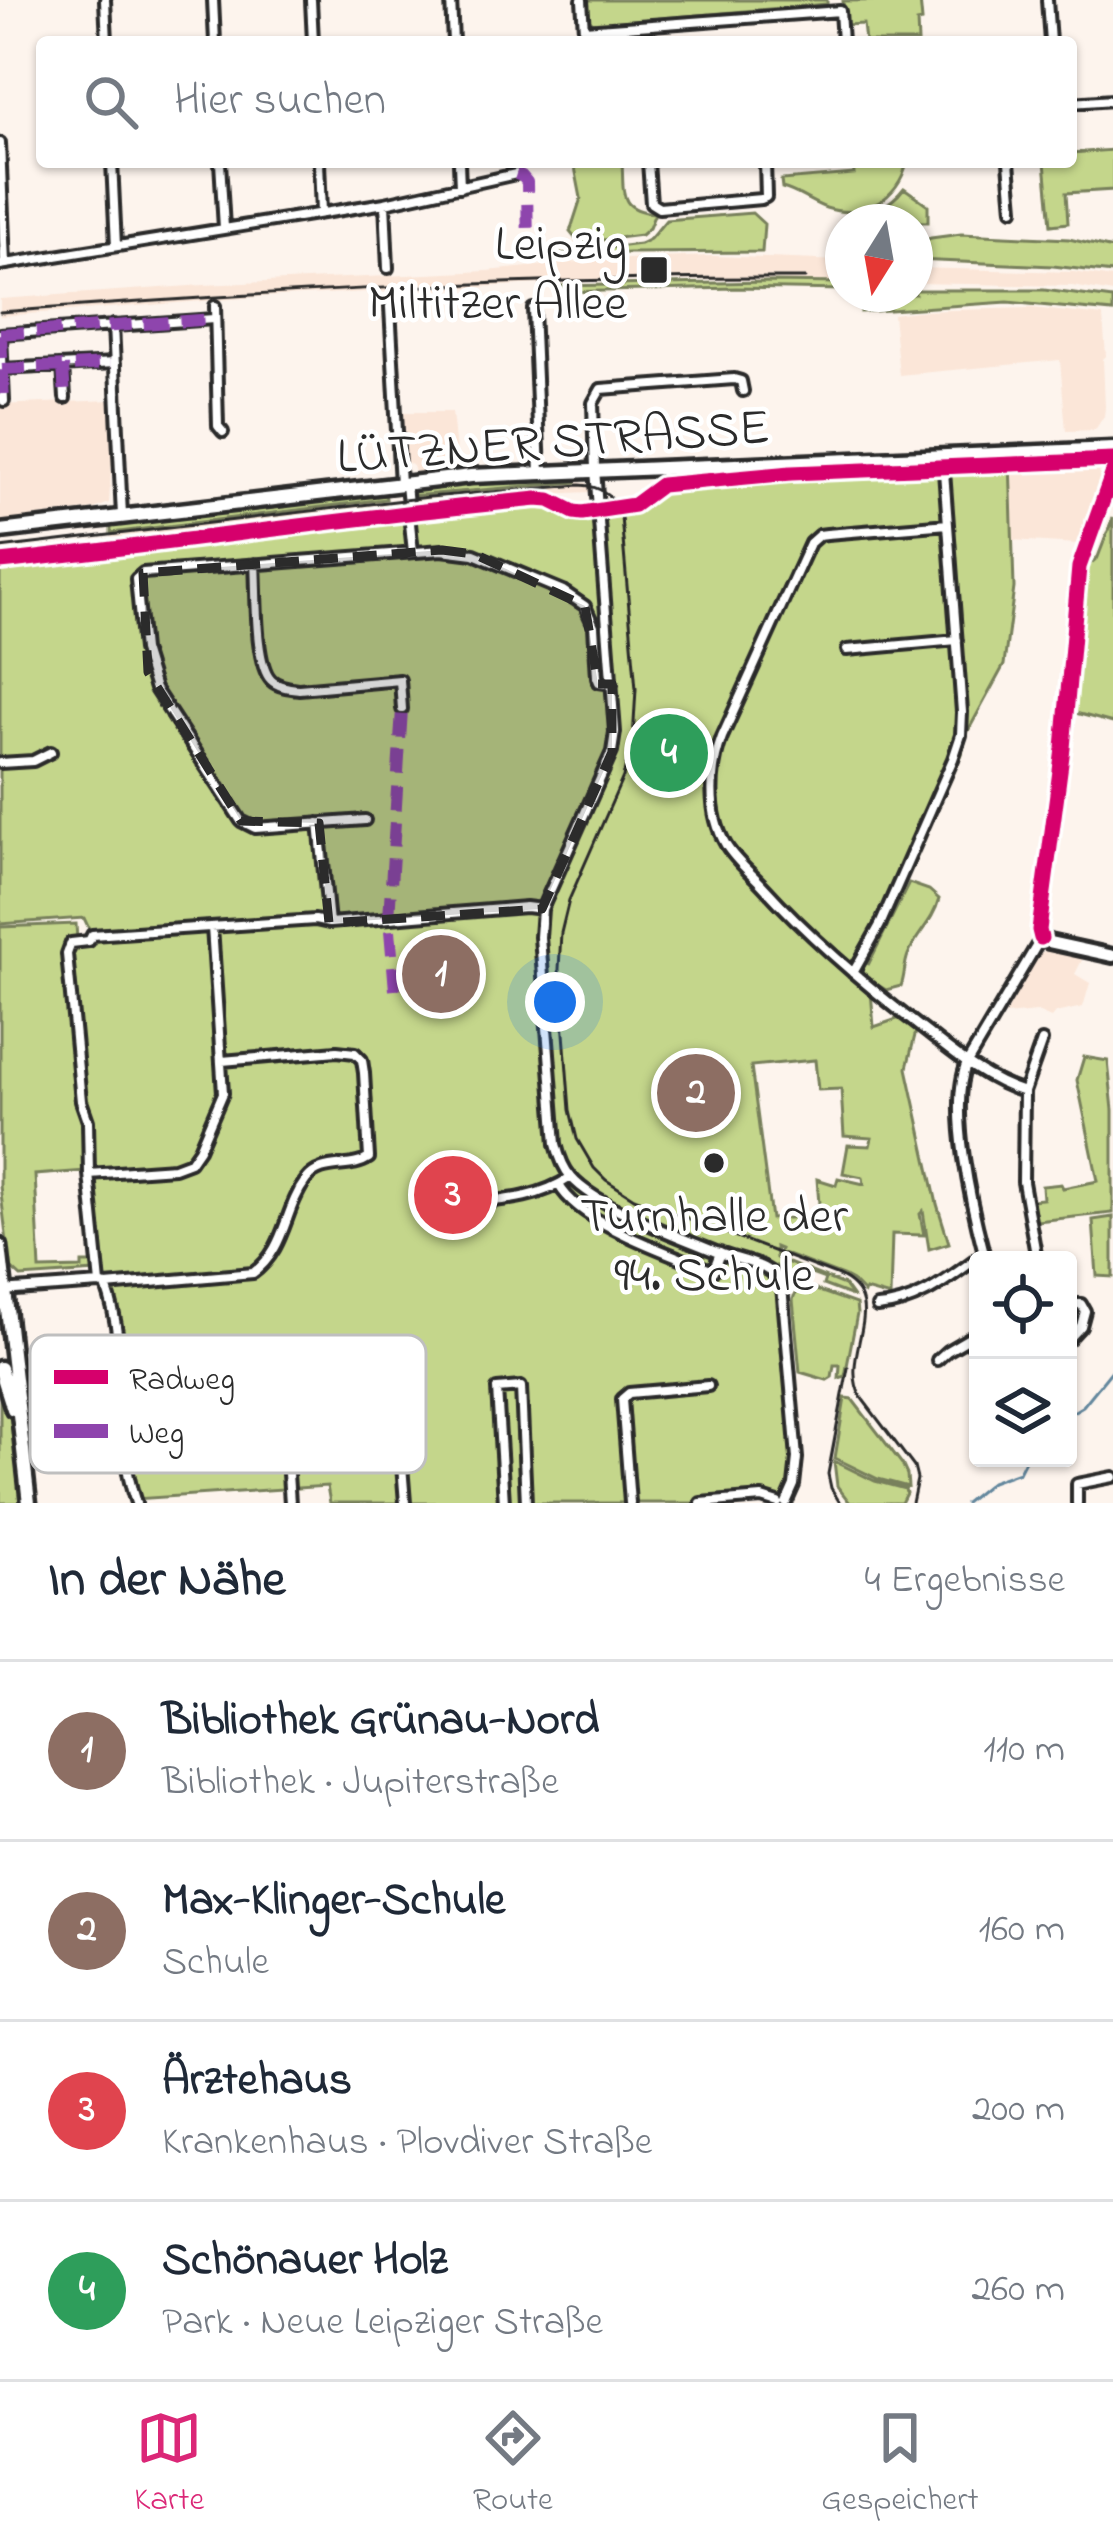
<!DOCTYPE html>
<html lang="de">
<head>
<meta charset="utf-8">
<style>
	:root { --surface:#fff; --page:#f6f6f7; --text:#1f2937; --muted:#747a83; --line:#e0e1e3; --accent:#db2777 }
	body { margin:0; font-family:"Indie Flower",sans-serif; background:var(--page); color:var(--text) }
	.controls { position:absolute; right:36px; bottom:36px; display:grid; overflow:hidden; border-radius:12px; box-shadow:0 3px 9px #0004 }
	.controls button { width:108px; height:108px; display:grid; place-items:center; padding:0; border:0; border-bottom:3px solid var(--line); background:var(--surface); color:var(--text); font:60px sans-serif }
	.compass { position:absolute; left:825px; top:204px; width:108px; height:108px; border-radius:50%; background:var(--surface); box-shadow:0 3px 9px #0004; rotate:191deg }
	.you { position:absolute; left:555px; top:1002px; width:42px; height:42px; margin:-30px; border:9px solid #fff; border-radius:50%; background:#1a73e8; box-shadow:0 0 0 18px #1a73e833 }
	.badge { display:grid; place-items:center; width:78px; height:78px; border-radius:50%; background:var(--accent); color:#fff; font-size:39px; font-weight:700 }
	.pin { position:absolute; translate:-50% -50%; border:6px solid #fff; box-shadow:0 3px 12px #0006 }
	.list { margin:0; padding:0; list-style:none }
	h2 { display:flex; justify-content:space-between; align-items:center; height:156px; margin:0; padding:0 48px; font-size:51px }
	h2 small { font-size:39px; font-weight:400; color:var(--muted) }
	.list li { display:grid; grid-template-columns:78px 1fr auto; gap:36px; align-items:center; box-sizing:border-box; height:180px; padding:0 48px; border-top:3px solid var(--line) }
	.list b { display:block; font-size:45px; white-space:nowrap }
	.list p { margin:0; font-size:39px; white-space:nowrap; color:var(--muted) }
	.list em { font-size:39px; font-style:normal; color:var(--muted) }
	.icon { flex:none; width:66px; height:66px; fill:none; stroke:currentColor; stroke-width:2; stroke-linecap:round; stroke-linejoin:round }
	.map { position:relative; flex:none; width:1113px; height:1503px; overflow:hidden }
	.search { position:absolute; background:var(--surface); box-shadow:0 3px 9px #0004; left:36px; right:36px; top:36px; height:132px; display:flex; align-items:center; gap:30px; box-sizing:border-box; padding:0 42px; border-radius:12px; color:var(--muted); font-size:45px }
	.sheet { height:876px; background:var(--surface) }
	nav { display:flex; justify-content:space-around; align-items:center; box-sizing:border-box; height:168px; border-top:3px solid var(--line); background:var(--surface); font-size:33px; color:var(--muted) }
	nav a { display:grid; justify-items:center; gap:6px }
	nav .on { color:var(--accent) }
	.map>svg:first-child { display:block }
</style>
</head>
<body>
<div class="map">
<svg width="1113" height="1503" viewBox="0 0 1113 1503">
	<rect width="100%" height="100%" fill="#fdf4ed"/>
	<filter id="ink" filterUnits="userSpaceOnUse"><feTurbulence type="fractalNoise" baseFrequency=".00833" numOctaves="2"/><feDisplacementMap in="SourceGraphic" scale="24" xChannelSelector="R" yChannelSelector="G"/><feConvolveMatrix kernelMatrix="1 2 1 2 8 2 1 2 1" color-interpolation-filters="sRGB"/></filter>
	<g filter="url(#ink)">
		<path fill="#fbe6d8" d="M714,256L843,261V282L729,280L590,282L259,297L0,316V299L204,285L487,271L598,260Z
			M915,268L1073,272L1113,278V293L1072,286L915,283Z
			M1032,308L1103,316L1106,356L1103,359L1105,407L1104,416L1095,430L1066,431L1060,360L899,375L893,314L917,311Z
			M111,400L113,439L109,503L94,509L0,521V405Z
			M401,412H452L458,471L416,476L413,466L403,459Z
			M1085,462L1099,467L1100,481L1078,544L1012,540L1010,464Z
			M576,482L587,483L591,492L517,495L412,505L411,496Z
			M386,499L387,508L112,541L111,533Z
			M1048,949L1084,956L1075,974L1090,983L1083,1007L1055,1013L1051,1018L1037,1012L1005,1015L1038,955Z"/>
		<path fill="#c4d68b" stroke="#78805b" stroke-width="3" fill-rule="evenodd" d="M587,0H827V4L594,24L589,19Z
			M920,0L922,21L917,22L918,42H865L863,24L845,25L843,1Z
			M1113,150V190L1066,193L1068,223L1051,225L1045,162H1071V153Z
			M574,162H622C624,193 618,210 655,213L649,228L641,235L579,243L570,232L581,198Z
			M853,162H907C898,199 863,220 826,208C810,202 798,192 782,188L781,180L854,174Z
			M904,188L928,205V222L864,221C875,207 890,207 904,188Z
			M752,213L764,224L762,252L628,253L562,258L560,254L640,244L650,239L666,220Z
			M961,234L1069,239L1113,249V273L1053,266L915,260V243L931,238Z
			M770,282L843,283V290L736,288L559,292L558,286Z
			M915,290H1044L1113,299V312L1008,302L861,312V294H915Z
			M1010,460L1014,588L1004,665L968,731L962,754L868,965L909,883L929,890L939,899C933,922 916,934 908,955C904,965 905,976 901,986L886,990L870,980L874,1027L900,1018L916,1031L907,1068L937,1204L949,1243L929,1249L923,1211L920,1214L924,1235L892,1234L890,1297L865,1290L864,1293L852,1281L843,1276L779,1252L780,1249L775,1247L776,1258L844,1285L852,1296L823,1285L825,1279L795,1268L792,1273H785L777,1267L797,1458L794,1485L786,1503L762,1498L701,1503H330L327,1486L135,1499L115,1311L100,1284L88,1121L80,1108L86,1171L35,1175L40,1269L82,1268V1263H93L95,1272L21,1277L10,1267L0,1186V927L76,924L77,940L67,943L68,959L92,935L84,918L0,924V555L42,550L38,557L50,551L84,547L85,550L108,544L120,546L115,541L387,508V514H390L391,508L404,506L406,512L430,506L537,497H551L574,508L622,504L634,501L658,483L791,471ZM815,1060L818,1090L841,1089L844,1136L872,1138L870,1146L848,1145L843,1173L863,1177L864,1184L838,1178L836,1185L817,1179L820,1216L771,1219L751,1066Z
			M576,479V482L411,496L419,487L463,481Z
			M385,491L386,499L111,533V526L134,520Z
			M1113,518V723L1072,712L1081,584L1090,564L1098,557Z
			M1084,1057L1108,1061L1113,1110V1213L1036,1221L1032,1200L1043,1199L1042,1186L1061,1184L1063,1188L1098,1181L1077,1080Z
			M1113,1217V1277L1097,1276L1093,1220Z
			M805,1286L856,1304L857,1314L845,1376L839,1378L840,1365H834L832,1377L827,1380L800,1372L793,1300L794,1296Z
			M0,1385L13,1425L22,1503H0Z
			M845,1398L852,1399L902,1464L907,1475L908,1487L878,1479L835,1458Z
			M834,1461L875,1481L905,1489L906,1493L901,1503H850L837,1486Z"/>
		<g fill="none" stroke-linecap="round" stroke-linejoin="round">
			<path stroke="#64879d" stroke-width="3" d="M1068,1415L1083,1406L1113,1369
				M965,1503L991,1482L1019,1472L1026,1458"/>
			<defs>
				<path id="street" d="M105,0L107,42
					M213,0L215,42
					M311,0L313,42
					M451,0L453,42
					M582,0L584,30L840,11L842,42
					M1047,0L1050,42
					M1071,103L1113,100
					M0,143L5,264
					M112,162L116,246
					M220,162L224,228
					M319,162L321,213
					M459,162L460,187
					M648,162L651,203L659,208L761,199L766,197L765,162
					M1009,162L1013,209
					M385,203L388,268
					M0,265L385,203L516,174
					M215,306L218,426L223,432
					M390,307L400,484
					M533,309L540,472
					M113,325L122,516
					M0,334L214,319
					M1,334L4,401
					M63,366L65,398
					M2,369L115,363
					M743,391L741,381L734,379L601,389L593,403L595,469L615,732L612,752L542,909L540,937L556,1144C559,1156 563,1168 571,1177C595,1206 683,1239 719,1253C741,1261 773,1264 782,1286L797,1458L794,1485L786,1503
					M406,485L413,552
					M948,524L827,534L819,535L810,543L722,737C710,769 707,813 726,845C735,860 751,873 763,886C813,941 870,989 929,1034C958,1057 988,1081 1024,1092L1023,1182L1037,1260
					M255,564C257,589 254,663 271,680C278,687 290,688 299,689L400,680L402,709
					M847,650L957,640
					M0,763L33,761L51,752
					M365,820L255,828L241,821L155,689L143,650L136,579L143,573L442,550L474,554L563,591L585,606L594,626L597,677L599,682L612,684
					M319,823L329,923
					M853,973L880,925L953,759L961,735L962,712L943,458
					M1024,1092L1042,1041
					M89,1174L88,1121L81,1101L67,954L71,943L89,941L92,935L315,920L329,923L526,907L542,909
					M559,1185C580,1224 672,1254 713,1271L720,1253
					M474,1203C509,1200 541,1197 571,1177
					M984,1253C972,1208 948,1106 967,1063L1041,938
					M100,1284L89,1174L174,1168L190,1162L199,1149L223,1093L212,927
					M106,1286C131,1354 112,1436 136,1503
					M1,1291L100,1284L106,1286L253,1273C286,1249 284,1209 306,1180C322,1159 350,1171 369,1158L364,1073L362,1060L355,1053L337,1051L222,1061
					M1068,1304H1081L1085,1311L1081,1326L1068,1340
					M877,1307C920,1304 950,1277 984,1253
					M393,1351L405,1503
					M937,1360L947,1351L978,1333
					M263,1387L258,1379L212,1382L207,1384L208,1396L214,1397L259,1394L263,1387L282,1386L290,1503
					M504,1503L497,1389L521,1387L526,1503
					M630,1503L622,1399L629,1393L708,1386
					M701,1503L762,1498L778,1503
					M1077,1503V1484L1113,1477"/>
				<path id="secondary" d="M1113,472L1079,567L1063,748L1039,930L1041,938L1049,942L1113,956"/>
				<path id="primary" d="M0,531L471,476L1113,449
					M0,1246L29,1503
					M0,1368L13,1409"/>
			</defs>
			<use href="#street" stroke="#2b2b2b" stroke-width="16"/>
			<use href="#secondary" stroke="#2b2b2b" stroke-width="20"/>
			<use href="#primary" stroke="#2b2b2b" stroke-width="21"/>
			<use href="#street" stroke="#fff" stroke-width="8"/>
			<use href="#secondary" stroke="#fff" stroke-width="10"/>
			<use href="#primary" stroke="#fff" stroke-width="12"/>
			<path stroke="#2b2b2b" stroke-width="3" d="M0,548L429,497L580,485C602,486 615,496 621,517L636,689L633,740L623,777L569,900L561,933L559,969L570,1110L577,1139L594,1168L606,1180L634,1198L836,1275C895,1300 837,1354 861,1397L914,1467L917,1479L912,1503
				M840,1503L831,1488L828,1474L848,1368"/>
			<path stroke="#2b2b2b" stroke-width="3" d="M0,312C268,292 536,277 805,278"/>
			<path stroke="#8e44ad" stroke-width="12" stroke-dasharray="24 12" stroke-linecap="butt" d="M516,174L522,176L527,182L528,250L532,253
				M0,334L214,319
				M1,334L4,401
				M63,366L65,398
				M2,369L110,364
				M395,990L389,918L402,709"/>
			<defs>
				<path id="cycleway" d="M0,562C179,543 358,516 537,499L550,500L574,512L582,513L634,505L661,485L791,473L1113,460
					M1041,938L1039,930L1063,748L1079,567L1113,472"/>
			</defs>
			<use href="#cycleway" stroke="#fff" stroke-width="22"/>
			<use href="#cycleway" stroke="#d6006c" stroke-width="15"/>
		</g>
	</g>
	<path fill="#2b2b2b" fill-opacity="0.2" stroke="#2b2b2b" stroke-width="9" stroke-dasharray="24 15" stroke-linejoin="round" d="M442,550L474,554L585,606L598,684H612V752L542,909L329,923L319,823L241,821L148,672L143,573Z"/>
	<g fill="#2b2b2b" stroke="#fff" stroke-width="4.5">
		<rect x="639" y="255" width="30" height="30" rx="6"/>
		<circle cx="714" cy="1163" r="12"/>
	</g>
	<g text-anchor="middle" stroke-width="9" stroke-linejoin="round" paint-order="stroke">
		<g font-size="51" fill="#2b2b2b" stroke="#fff" text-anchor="end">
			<text x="627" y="259">Leipzig<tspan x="627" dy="59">Miltitzer Allee</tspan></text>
			<text x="714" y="1231" text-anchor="middle">Turnhalle der<tspan x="714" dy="59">94. Schule</tspan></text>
		</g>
		<g font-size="51" fill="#2b2b2b" stroke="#fff">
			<text transform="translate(553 439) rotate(-4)" y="18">LÜTZNER STRASSE</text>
		</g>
	</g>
	<rect x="30" y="1335" width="396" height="138" rx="18" fill="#fff" stroke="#bfbfbf" stroke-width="3"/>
	<rect x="54" y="1370" width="54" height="14" fill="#d6006c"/>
	<rect x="54" y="1424" width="54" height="14" fill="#8e44ad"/>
	<g font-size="33" fill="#2b2b2b">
		<text x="129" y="1389">Radweg</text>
		<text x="129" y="1443">Weg</text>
	</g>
</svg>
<div class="controls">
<button><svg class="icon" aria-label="locate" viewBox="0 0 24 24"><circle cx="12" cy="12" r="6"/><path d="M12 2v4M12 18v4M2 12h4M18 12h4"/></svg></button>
<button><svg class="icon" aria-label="layers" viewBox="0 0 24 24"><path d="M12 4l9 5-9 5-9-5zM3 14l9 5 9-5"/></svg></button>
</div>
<svg class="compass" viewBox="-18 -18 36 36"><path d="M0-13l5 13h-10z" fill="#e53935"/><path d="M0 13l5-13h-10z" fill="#747a83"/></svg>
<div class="you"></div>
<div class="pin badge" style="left:441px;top:974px;background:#8d6e63">1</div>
<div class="pin badge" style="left:696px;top:1093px;background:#8d6e63">2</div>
<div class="pin badge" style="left:453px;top:1195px;background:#e0444e">3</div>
<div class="pin badge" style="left:669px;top:753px;background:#2e9e5b">4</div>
<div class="search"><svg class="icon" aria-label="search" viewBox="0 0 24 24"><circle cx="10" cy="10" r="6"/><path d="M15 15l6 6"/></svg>Hier suchen</div>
</div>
<section class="sheet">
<h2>In der Nähe<small>4 Ergebnisse</small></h2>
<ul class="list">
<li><span class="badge" style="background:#8d6e63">1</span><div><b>Bibliothek Grünau-Nord</b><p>Bibliothek · Jupiterstraße</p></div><em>110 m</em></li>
<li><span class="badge" style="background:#8d6e63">2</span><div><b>Max-Klinger-Schule</b><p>Schule</p></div><em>160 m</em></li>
<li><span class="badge" style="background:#e0444e">3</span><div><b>Ärztehaus</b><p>Krankenhaus · Plovdiver Straße</p></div><em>200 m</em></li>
<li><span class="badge" style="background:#2e9e5b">4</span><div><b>Schönauer Holz</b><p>Park · Neue Leipziger Straße</p></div><em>260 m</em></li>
</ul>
</section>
<nav>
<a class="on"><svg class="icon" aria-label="map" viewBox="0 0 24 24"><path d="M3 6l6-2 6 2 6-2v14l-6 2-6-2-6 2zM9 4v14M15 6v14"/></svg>Karte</a>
<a><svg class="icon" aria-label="directions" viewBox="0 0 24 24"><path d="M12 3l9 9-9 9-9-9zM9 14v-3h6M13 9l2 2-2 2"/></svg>Route</a>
<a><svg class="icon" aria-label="saved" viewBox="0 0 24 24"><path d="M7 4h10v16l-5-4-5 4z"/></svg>Gespeichert</a>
</nav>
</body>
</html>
